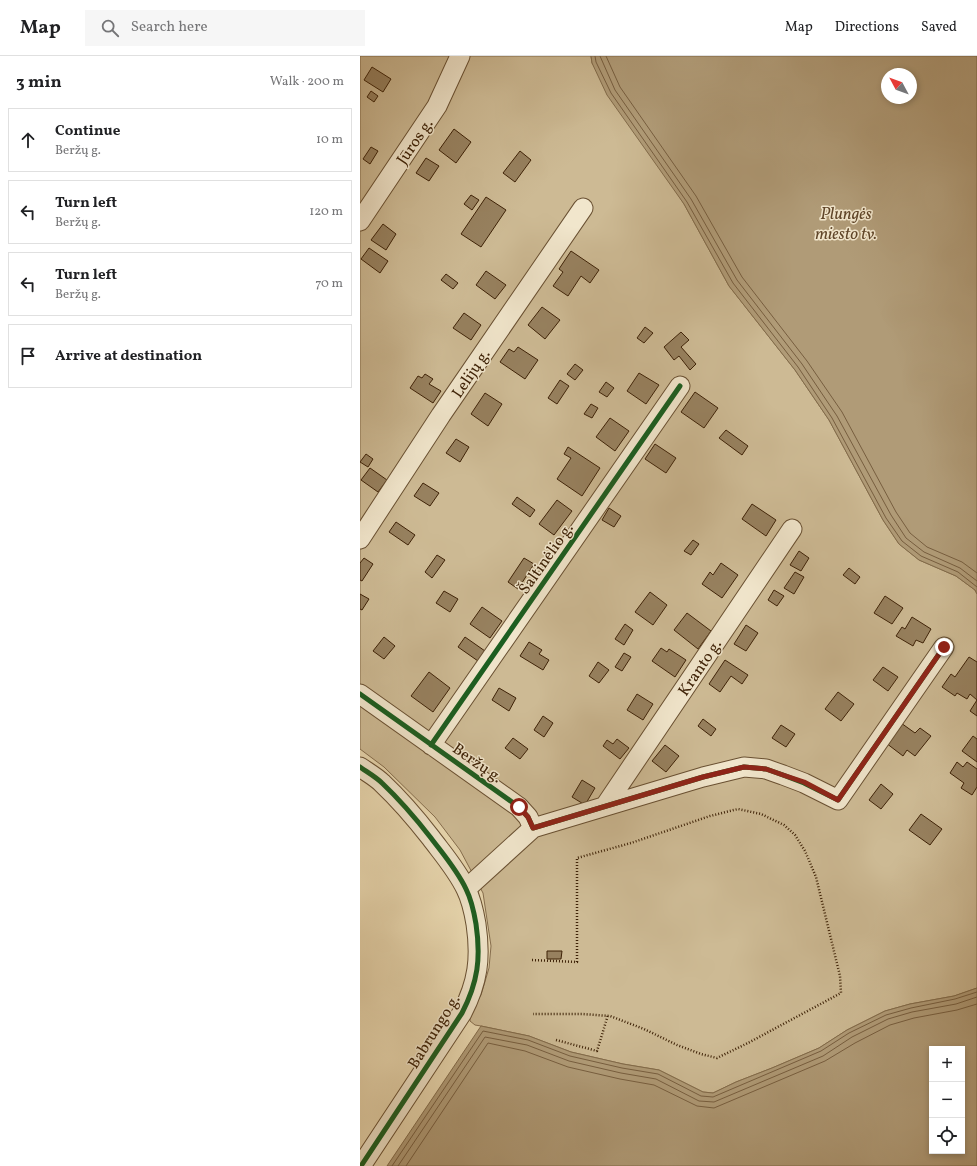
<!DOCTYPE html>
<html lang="en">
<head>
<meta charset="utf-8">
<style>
	:root { --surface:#fff; --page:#f6f6f6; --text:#202124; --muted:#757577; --line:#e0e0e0 }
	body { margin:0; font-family:Vollkorn,serif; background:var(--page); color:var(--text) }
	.controls { position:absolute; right:12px; bottom:12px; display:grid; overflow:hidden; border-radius:0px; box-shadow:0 2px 6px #0003 }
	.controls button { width:36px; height:36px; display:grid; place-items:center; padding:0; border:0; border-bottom:1px solid var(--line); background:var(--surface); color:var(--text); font:20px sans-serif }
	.compass { position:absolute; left:521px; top:12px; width:36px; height:36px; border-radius:50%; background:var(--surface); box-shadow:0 2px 6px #0003; rotate:311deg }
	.stop { position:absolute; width:12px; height:12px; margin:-9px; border:3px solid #8f2418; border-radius:50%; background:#fff }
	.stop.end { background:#8f2418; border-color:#fff; box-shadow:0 1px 4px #0008 }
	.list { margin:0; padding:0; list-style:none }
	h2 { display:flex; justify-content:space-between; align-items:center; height:52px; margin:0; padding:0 16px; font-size:17px }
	h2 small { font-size:13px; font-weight:400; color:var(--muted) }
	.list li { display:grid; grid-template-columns:26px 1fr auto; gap:12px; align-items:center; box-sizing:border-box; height:64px; margin:0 8px 8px; padding:0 8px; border:1px solid var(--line); border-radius:0px }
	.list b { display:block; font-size:15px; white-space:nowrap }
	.list p { margin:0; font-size:13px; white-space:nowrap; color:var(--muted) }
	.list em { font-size:13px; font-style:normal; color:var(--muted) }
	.icon { flex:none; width:22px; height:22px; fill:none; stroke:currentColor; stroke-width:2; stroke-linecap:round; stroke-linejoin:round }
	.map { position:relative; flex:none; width:617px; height:1110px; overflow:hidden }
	header { display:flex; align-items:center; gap:24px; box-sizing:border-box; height:56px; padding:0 20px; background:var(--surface); border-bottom:1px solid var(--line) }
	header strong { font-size:19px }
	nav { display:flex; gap:22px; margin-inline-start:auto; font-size:14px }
	.search { width:280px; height:36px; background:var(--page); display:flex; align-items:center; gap:10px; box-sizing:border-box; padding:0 14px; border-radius:0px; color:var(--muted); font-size:15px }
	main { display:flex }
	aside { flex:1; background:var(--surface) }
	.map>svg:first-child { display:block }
</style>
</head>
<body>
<header>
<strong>Map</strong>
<div class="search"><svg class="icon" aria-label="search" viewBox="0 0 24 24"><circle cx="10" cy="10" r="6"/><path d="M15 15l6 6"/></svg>Search here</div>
<nav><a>Map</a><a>Directions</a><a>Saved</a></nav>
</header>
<main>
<aside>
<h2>3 min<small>Walk · 200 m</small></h2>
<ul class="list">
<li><svg class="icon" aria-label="ahead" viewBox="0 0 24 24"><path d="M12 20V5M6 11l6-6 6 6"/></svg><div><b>Continue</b><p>Beržų g.</p></div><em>10 m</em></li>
<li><svg class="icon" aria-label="left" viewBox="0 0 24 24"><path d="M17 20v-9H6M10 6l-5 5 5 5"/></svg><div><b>Turn left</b><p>Beržų g.</p></div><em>120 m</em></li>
<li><svg class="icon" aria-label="left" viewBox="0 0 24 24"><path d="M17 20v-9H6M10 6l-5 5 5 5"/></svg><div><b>Turn left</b><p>Beržų g.</p></div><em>70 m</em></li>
<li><svg class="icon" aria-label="arrive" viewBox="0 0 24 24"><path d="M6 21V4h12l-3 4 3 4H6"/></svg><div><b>Arrive at destination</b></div></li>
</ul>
</aside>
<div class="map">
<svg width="617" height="1110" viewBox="0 0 617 1110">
	<rect width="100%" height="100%" fill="#ead9b1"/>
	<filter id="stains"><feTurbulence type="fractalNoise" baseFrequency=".005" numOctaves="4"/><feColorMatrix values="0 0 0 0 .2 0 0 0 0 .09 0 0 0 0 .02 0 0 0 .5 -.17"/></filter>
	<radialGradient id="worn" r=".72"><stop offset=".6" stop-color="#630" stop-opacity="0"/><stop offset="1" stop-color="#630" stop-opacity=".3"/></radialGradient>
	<path fill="#cdba94" stroke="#866e4e" d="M0,0H231L232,7L324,148L369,230L435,314L469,364L523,464L539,488L559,504L596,520L615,534L617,538V932L594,940L550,948L525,955L487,974L459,992L412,1012L376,1026L353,1037L343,1036L299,1014L263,1008L211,996L169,980L121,970L115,969L110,965V958L121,939L129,912L131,890L123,837L100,794L75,761L24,711L0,693Z"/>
	<path fill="#b09b77" stroke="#826b4a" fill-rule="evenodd" d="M231,0H617V538L615,534L596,520L559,504L539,488L523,464L469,364L435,314L369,230L324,148L247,39L232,7ZM527,18H551V42H527Z
		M617,932V1110H27L121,970L169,980L211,996L263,1008L299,1014L343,1036L353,1037L376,1026L412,1012L459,992L487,974L525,955L550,948L594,940ZM572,993H602V1095H572Z"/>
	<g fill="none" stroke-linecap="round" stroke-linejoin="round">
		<path stroke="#775e3f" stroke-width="1" d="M235,0L236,6L251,37L327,146L373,227L438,311L472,362L526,462L542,485L561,500L598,516L617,531
			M240,0L255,34L331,143L377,224L442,308L477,360L531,459L546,482L564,496L600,512L617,525
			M246,0L260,31L336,140L382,221L447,305L482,356L536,456L550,477L567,491L602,506L617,517
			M32,1110L123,975L168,984L210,1000L262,1012L298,1018L341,1040L353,1041L461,995L489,977L526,959L551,952L595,943L617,936
			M38,1110L125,981L167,989L209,1005L261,1017L296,1023L339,1045L354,1046L463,1000L492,981L528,963L552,956L596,948L617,941
			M46,1110L128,987L165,995L208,1011L260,1023L294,1029L337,1050L354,1052L465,1005L495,987L530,969L554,962L597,954L617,948"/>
	</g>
	<path fill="#97815f" stroke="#3e2207" d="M12,11L31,23L23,36L4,24Z
		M11,35L18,40L14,46L7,41Z
		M94,73L111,86L96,107L79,94Z
		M11,91L18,95L10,108L3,103Z
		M160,95L171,104L155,126L143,117Z
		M66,102L79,110L69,125L56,117Z
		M111,139L119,144L112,154L104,148Z
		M126,141L146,154L121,191L101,178Z
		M23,168L36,178L26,194L11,184Z
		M9,192L28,205L20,217L1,203Z
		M211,195L239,214L230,227L221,220L208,240L193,230L203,216L199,213Z
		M126,215L146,229L135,243L116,229Z
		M86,218L98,227L93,233L81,224Z
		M182,251L200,264L185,283L168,269Z
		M104,257L121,269L111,284L93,272Z
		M285,271L293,277L284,287L277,282Z
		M321,276L329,284L321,291L336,308L330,314L319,300L314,304L304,291Z
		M158,291L178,304L165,323L140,306L149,293L154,296Z
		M215,308L223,314L215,324L207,318Z
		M279,317L299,329L286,348L267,335Z
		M65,318L73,323L69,328L81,335L73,347L50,332L58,320L62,322Z
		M200,324L209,330L197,348L188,342Z
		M246,326L254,332L247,341L239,336Z
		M335,336L358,352L344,372L321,356Z
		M125,337L142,348L128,370L111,358Z
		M231,348L238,352L232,362L224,358Z
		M250,362L269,375L255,395L236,381Z
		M366,374L388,390L382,399L359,382Z
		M96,383L109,391L100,406L86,397Z
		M295,388L316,402L306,417L285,403Z
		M208,391L240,412L222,440L197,423L211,402L204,398Z
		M6,398L13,403L8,411L0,406Z
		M10,412L27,424L18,436L1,424Z
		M63,427L79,437L70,450L54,440Z
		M157,441L175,454L170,461L152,448Z
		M197,444L212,455L194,479L179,468Z
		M392,448L416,464L406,480L382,463Z
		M249,452L261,460L254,471L242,464Z
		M36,466L55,479L48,489L29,476Z
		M333,484L339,488L331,499L324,495Z
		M439,495L449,502L441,515L430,509Z
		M77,499L85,504L72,522L65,516Z
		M4,502L13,508L2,525L0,524V507Z
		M164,502L174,508L158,533L148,526Z
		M361,507L378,519L362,542L342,528L350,516L353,519Z
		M489,512L500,521L495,528L483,519Z
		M435,516L444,521L434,538L424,532Z
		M414,534L424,540L417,550L408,544Z
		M84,535L98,543L90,556L76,547Z
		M290,536L307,549L293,569L275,556Z
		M0,538L9,543L2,554L0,553Z
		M525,540L543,552L532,568L514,557Z
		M122,551L142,565L130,582L110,568Z
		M327,557L351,575L338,593L314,574Z
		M552,561L571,573L563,587L556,584L553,590L536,580L542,571L545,573Z
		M265,568L273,574L264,589L255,583Z
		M386,569L398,577L386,595L374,588Z
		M24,581L35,590L24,603L13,595Z
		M105,581L125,595L118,605L98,591Z
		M169,586L182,594L179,598L189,604L183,614L160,600Z
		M301,592L307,596L309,593L326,604L315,621L292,605Z
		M264,597L271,601L262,615L255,611Z
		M609,601L617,606V644L610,638L607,643L597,637L595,640L582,631L591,618L595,621Z
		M365,604L388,619L382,628L371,620L360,636L349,628Z
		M238,606L249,614L239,627L229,620Z
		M523,611L538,621L528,635L513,624Z
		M69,616L90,632L73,656L51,640Z
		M139,632L156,642L149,655L132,644Z
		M478,636L494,648L481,665L465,653Z
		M277,638L293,648L283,664L267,654Z
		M617,644V660L610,655Z
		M183,660L193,667L184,681L174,674Z
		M343,663L356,673L351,680L338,670Z
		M541,667L555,677L560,672L571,680L555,700L547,694L543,700L526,687Z
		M421,669L435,678L426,691L412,682Z
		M613,680L617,683V706L602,695Z
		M153,682L168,693L160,703L145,692Z
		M257,683L269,692L260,703L243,690L247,684L253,688Z
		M305,689L319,700L306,716L292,705Z
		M597,706L603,711L607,706L617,713V731L612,739L601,732L604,727L590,717Z
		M222,724L235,732L225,749L212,741Z
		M521,728L533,738L521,753L509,744Z
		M561,758L582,773L570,789L549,774Z
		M187,895H202L201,903H187Z"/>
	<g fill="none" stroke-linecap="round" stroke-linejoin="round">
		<defs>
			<path id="street" d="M0,165L77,50L100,0
				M0,483L81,359L223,152
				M0,638L159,751L168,761L173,772L343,721L384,711L406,713L423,719L444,727L478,744L584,591
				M71,689L320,330
				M0,711C7,716 16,721 22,727C39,743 57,764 71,782C83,798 97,814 106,833C111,843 114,856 116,868C121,902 118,926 102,957L1,1110
				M245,750L432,473
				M106,833L173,772"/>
		</defs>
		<use href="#street" stroke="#695032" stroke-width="21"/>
		<path stroke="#3e2207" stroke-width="2.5" stroke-dasharray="1 2" stroke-linecap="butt" d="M172,904L217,906V802L271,787L350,760L378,753L401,758L424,769L435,779L445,795L456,821L480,920L481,937L388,987L357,1002L341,998L317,989L284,973L250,960L222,958H173
			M196,984L237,995L248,959"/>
		<use href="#street" stroke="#f1e6cc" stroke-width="19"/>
		<defs>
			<path id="cycleway" d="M0,638L159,751L168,761L173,772L343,721L384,711L406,713L423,719L444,727L478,744L584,591
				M71,689L320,330
				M0,711C7,716 16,721 22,727C39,743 57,764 71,782C83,798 97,814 106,833C111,843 114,856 116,868C121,902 118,926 102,957L1,1110"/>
		</defs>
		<use href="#cycleway" stroke="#f1e6cc" stroke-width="8"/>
		<use href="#cycleway" stroke="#1b5e20" stroke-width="5"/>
	</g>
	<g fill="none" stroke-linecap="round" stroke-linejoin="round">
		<path stroke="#8f2418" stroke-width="5" d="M159,751L168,761L173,772L343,721L384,711L406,713L423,719L444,726L478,744L584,591"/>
	</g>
	<g text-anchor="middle" stroke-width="3" stroke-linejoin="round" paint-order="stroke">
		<g font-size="16" fill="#3e2207" stroke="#f1e6cc">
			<text transform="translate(54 85) rotate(-56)" y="6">Jūros g.</text>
			<text transform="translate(110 317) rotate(-56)" y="6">Lelijų g.</text>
			<text transform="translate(185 502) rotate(-55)" y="6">Šaltinėlio g.</text>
			<text transform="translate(339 611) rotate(-56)" y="6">Kranto g.</text>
			<text transform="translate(118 706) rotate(35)" y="6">Beržų g.</text>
			<text transform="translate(73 975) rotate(-58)" y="6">Babrungo g.</text>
		</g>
		<g font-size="17" font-style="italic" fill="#604629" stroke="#f1e6cc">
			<text x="486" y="163">Plungės<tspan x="486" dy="20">miesto tv.</tspan></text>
		</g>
	</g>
	<rect width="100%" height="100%" filter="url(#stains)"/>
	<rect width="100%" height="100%" fill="url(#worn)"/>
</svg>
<div class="controls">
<button>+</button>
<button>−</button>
<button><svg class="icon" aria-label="locate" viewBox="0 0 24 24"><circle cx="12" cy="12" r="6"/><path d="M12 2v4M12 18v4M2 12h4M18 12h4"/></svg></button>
</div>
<svg class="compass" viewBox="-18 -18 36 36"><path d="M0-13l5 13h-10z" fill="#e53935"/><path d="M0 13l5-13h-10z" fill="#757577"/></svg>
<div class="stop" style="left:159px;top:751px"></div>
<div class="stop end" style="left:584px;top:591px"></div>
</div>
</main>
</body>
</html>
